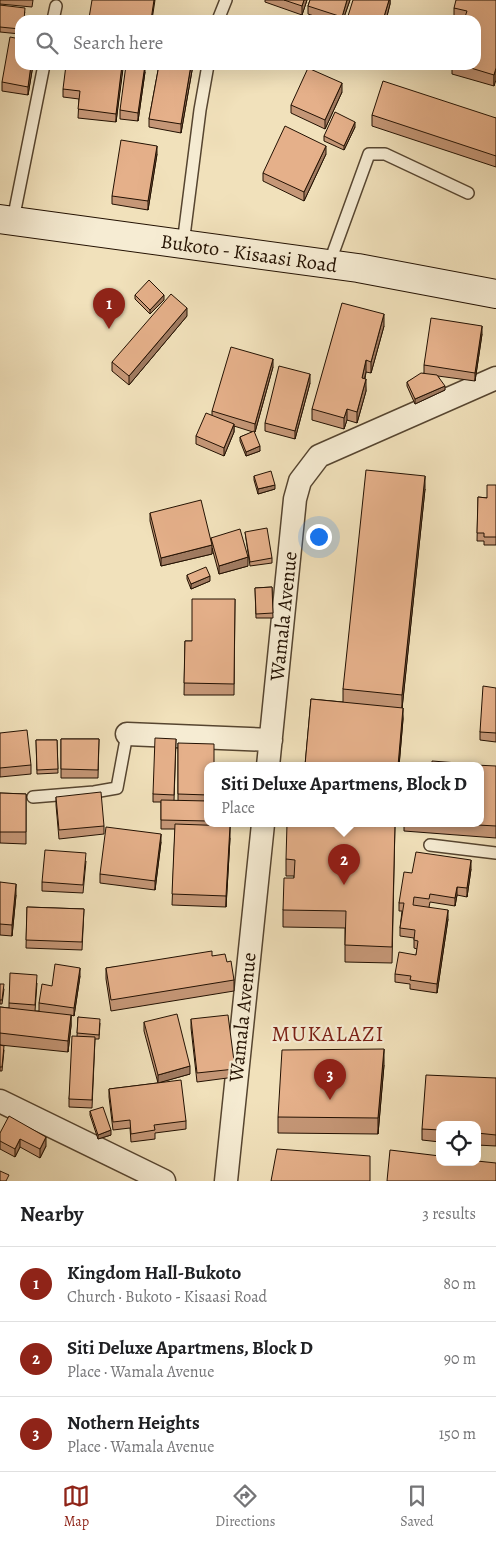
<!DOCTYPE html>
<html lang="en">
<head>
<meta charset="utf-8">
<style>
	:root { --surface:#fff; --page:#f2f2f2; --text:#202124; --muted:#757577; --line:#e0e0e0; --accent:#8f2418 }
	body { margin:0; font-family:Alegreya,serif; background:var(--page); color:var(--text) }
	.controls { position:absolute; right:15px; bottom:15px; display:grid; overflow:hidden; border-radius:10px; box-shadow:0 5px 20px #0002 }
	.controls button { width:45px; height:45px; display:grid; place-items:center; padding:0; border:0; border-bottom:1px solid var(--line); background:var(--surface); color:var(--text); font:25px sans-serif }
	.you { position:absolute; left:318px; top:536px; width:18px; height:18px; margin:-12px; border:4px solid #fff; border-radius:50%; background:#1a73e8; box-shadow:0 0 0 8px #1a73e833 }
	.badge { display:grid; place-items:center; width:32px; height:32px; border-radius:50%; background:var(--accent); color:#fff; font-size:16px; font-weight:700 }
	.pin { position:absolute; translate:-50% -41px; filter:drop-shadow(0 1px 2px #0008) }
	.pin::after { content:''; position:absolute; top:26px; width:18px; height:15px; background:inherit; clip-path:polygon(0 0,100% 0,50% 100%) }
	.popup { position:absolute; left:204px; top:762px; width:280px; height:65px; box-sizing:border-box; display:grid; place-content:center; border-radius:10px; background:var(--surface); filter:drop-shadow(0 1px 4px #0005); font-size:16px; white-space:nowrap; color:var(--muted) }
	.popup b { font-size:19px; color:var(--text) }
	.popup::after { content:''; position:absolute; left:50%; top:100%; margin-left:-10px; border:10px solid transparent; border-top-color:var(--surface) }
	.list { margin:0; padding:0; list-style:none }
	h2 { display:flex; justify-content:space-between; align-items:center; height:65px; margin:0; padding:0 20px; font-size:21px }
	h2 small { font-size:16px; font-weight:400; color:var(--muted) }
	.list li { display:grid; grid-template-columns:32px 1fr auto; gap:15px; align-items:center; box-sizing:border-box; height:75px; padding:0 20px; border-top:1px solid var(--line) }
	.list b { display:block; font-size:19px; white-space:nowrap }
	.list p { margin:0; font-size:16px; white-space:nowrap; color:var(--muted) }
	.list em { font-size:16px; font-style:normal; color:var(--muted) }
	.icon { flex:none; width:28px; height:28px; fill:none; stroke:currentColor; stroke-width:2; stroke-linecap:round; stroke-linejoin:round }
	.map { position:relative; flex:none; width:496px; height:1181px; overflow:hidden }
	.search { position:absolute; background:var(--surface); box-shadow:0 5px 20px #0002; left:15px; right:15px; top:15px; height:55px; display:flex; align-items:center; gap:12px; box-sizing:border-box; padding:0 18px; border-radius:15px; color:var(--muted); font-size:19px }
	.sheet { height:290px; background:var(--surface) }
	nav { display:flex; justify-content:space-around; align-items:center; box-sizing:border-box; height:70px; border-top:1px solid var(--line); background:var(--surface); font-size:14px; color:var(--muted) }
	nav a { display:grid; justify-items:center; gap:2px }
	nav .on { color:var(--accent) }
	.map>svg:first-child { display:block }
</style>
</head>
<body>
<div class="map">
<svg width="496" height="1181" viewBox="0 0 496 1181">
	<rect width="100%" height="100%" fill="#f1e1bb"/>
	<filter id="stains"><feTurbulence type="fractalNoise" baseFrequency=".004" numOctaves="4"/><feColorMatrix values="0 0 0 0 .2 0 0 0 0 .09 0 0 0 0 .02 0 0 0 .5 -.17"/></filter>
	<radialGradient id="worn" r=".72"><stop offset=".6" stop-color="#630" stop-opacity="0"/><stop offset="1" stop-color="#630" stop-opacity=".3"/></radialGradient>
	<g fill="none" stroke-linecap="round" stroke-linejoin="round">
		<defs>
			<path id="lane" d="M53,20L56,6
				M218,20L226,0
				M13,220L44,65
				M183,244L200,110L208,65
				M329,264L369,154H385L468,193
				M33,797L94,792L117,788L127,734
				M430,845L496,853"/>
			<path id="street" d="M127,734L271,740
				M268,766L295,499L300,481L319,456L496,378
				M0,1101L164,1181
				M226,1181L263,824"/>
			<path id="secondary" d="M0,219L358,268L496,294"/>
		</defs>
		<use href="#lane" stroke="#564530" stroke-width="14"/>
		<use href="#street" stroke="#564530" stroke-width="25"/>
		<use href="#secondary" stroke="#231102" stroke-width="30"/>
		<use href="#lane" stroke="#f6ecd3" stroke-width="11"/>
		<use href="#street" stroke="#f6ecd3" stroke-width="22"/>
		<use href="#secondary" stroke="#f6ecd3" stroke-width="28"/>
	</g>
	<path fill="#c59777" stroke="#231102" d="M0,0H33L32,7L0,4Z
		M265,0H307L302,15L265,2Z
		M310,0H350L343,20H326L308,14V6Z
		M390,0V4L386,20H348V16Z
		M496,0L494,86L452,74V65H476V20H457L454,19V8Z
		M0,5L25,12L20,20V34L0,32Z
		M20,65H33L28,95L2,91V82Z
		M123,65L116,122L78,118L79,99L63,97V89Z
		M159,65H193L181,133L149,127V119Z
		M145,72L138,121L120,119V110Z
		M342,92L325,129L291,113V105Z
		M372,115L496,118V167L372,126Z
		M355,127L344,150L324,141V136Z
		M157,154L148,210L112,204V196Z
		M326,154L304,201L263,181V173Z
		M135,295L164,300L150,314L135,299Z
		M187,316L129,385L112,371V362Z
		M384,326L371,373L366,372L365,379L366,391L357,423L347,420L344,429L312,420V409Z
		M482,334L475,381L438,376L445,390L415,404L407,386V382L424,373V365Z
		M273,367L255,432H254L260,451L246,456L240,441V437L253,432L234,426V432L224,456L196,444V436L212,415V411Z
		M310,383L295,439L265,431V423Z
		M254,476L275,489L258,494L254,480Z
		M496,485V545H484V541H477L478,497L487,498Z
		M425,489L402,708L403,719L399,766H305L311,699L343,702V689Z
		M150,513L211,542V538L248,566L219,574L212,548V554L161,566L150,521Z
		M245,532L272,558V563L250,566Z
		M187,575L210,581L191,589L187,579Z
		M272,587L273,618H256L255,588Z
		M235,599L234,695H184L185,641H192Z
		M496,688V742L480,740V732Z
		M0,733L31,765V774L0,777Z
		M61,739H99L98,778H61Z
		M176,739L174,801H178V743L208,766V824H211V825L230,838L226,907L172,905L175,829H161V802H153V794Z
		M36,740H57L58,773L37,774Z
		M496,766V838L404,831V824H480Z
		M0,793L26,794V844L0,843Z
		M56,797L104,826V834L59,839L56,805Z
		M350,824H395L392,963L345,962V928L283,927V910L294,878V876H286V859L350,826Z
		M161,842L155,890L100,883V874Z
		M86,861L83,893L42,891V882Z
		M471,869L467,897L457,895L455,906L430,902L429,907L448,919L437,993L410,989V984L395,982V974L416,955L417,949L414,948V938L400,936V928L402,911H399V903L412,873Z
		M0,882L16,895L12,936L0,935Z
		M27,907L84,909L82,950L26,948Z
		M212,956L227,962L234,980V991L111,1011L106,979V968Z
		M80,976L74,1016L71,1015V1026L68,1052L0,1045V1007L9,1008V1003L37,983L35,1011H39V1003L52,986Z
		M0,984L4,989L2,1004H0Z
		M78,1017L100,1023L99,1039H95L92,1108L69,1107V1099L77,1036Z
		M191,1019L235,1069V1077L197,1082L191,1028Z
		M144,1022L190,1074L161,1082L186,1121V1129L155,1133V1139L131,1142L130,1128L113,1130L109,1097V1089L158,1083L144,1031Z
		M0,1045L4,1050L2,1071H0Z
		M384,1065L378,1134L278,1133V1117Z
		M496,1078V1146L477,1145V1125H440V1142L422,1140V1129Z
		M90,1111L111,1135L98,1139L90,1115Z
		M0,1133L46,1146L40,1158L20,1147L15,1157L0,1149Z"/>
	<path fill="#a07b61" stroke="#231102" d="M154,0H155L152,20H151Z
		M304,0H307L302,15V6Z
		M347,0H350L343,20H342V17Z
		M389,0H390V4L386,20H383Z
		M31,65H33L28,95V87Z
		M122,65L123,69L116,122V114Z
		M145,65V72L138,121V113Z
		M191,65H193L181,133V124Z
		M496,68V80L494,86V75Z
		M342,83V92L325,129V120Z
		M355,122V127L344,150V146Z
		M157,146V154L148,210V201Z
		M326,146V154L304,201V192Z
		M164,295V300L150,314V310Z
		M187,308V316L129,385V376Z
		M384,314V326L371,373V362Z
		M482,326V334L475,381V373Z
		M273,359V367L255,432V424Z
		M366,360V372L362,389V378Z
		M310,374V383L295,439V431Z
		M366,379V391L357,423V412Z
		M445,386V390L415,404V399Z
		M347,409V420L344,429V418Z
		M234,424V432L224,456V448Z
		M260,446V451L246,456V452Z
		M425,476V489L402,709V695Z
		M275,485V489L258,494V489Z
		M212,545V554L161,566V558Z
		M248,557V566L219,574V566Z
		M210,576V581L191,589V584Z
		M403,708V719L399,766H398Z
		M230,826V838L226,907V896Z
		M161,834V842L155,890V881Z
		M471,860V869L467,897V888Z
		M16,884V895L12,936V925Z
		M457,887V895L455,906V898Z
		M448,910V919L437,993V984Z
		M80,968V976L74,1016V1008Z
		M71,1015V1026L68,1052V1041Z
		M384,1049V1065L378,1134V1118Z
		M190,1066V1074L158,1083V1075Z
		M111,1130V1135L98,1139V1135Z
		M46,1137V1146L40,1158V1149Z
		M20,1139V1147L15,1157V1149Z"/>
	<path fill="#e5b08a" stroke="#231102" d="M92,0H154L151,20H100L89,18Z
		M284,0H304L302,6Z
		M310,0H347L342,17L308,6Z
		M353,0H389L383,20H363L348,16Z
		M456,0H496V68L494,75L461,65H476V20H464L467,11L454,8Z
		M0,5L25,8L24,20H20V29L0,27Z
		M10,37L20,39V65H31L28,87L2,82Z
		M66,65H122L116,114L78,109L80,91L63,89Z
		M126,65H145L138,113L120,110Z
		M159,65H191L181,124L149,119Z
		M308,68L342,83L325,120L291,105Z
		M383,81L496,118V156L372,115Z
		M335,112L355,122L344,146L324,136Z
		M285,126L326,146L304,192L263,173Z
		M121,140L157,146L148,201L112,196Z
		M149,280L164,295L150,310L135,295Z
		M171,294L187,308L129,376L112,362Z
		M342,303L384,314L371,362L366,360L362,378L366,379L357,412L347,409L344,418L312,409Z
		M431,318L482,326L475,373L424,365Z
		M231,347L273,359L255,424L212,411Z
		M279,366L310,374L295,431L265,423Z
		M421,373L437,375L445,386L415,399L407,382Z
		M206,413L234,424L224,448L196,436Z
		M254,431L260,446L246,452L240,437Z
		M366,470L425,476L402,695L343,689Z
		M271,471L275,485L258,489L254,476Z
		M487,485H496V537H484V533H477L478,497L487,498Z
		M201,500L212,545L161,558L150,513Z
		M267,528L272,558L250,562L245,532Z
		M240,529L248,557L219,566L211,538Z
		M206,567L210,576L191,584L187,575Z
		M272,587L273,613L256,614L255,588Z
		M192,599H235L234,684L184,683L185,641H192Z
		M483,686L496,688V733L480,732Z
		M311,699L403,708L398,766H323L305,765Z
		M27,730L31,765L0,768V733Z
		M155,738L176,739L174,795L153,794Z
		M61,739H99L98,770L61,769Z
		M36,740H57L58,769L37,770Z
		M178,743L214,744V766H208V795L178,794Z
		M432,761L471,764V766H432Z
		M475,765L496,766V826L460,824H480V766H475Z
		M101,792L104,826L59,830L56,797Z
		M0,793L26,794V832H0Z
		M161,800L208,801V821L161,820Z
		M175,824L230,826L226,896L172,894Z
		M287,824L350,826V824H395L392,947L345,945L346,911L283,910L284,878H294L295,860L286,859Z
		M106,827L161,834L155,881L100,874Z
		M45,850L86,853L83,885L42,882Z
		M416,852L471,860L467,888L457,887L455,898L430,894L429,899L414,897L413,905L448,910L437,984L410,980L411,976L395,974L399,952L416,955L418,941L414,940L415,930L400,928L404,903H399L404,872L412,873Z
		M0,882L16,884L12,925L0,924Z
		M27,907L84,909L82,942L26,940Z
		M212,951V956L225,954L227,962L231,961L234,980L111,1000L106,968Z
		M55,964L80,968L74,1008L39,1003L42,984L52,986Z
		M10,973L37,975L35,1005L9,1003Z
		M0,984H4L2,1000H0Z
		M0,1007L71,1015L68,1041L0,1033Z
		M177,1014L190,1066L158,1075L144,1022Z
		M228,1015L235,1069L197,1073L191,1019Z
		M78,1017L100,1019L99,1035L77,1033Z
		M72,1036L95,1037L92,1100L69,1099Z
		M0,1045L4,1046L2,1067H0Z
		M384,1049L378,1118L278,1117L282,1050Z
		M426,1075L496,1078V1135L477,1133V1125H440V1130L422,1129Z
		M181,1080L186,1121L154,1125L155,1130L131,1134L130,1120L113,1122L109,1089Z
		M103,1107L111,1130L98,1135L90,1111Z
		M9,1116L46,1137L40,1149L20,1139L15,1149L0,1141V1133Z
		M277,1149L370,1156V1181H271Z
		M390,1150L440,1156V1162H477V1161L496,1163V1181H387Z
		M0,1171L9,1175L6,1181H0Z"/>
	<g text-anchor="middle" stroke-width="4.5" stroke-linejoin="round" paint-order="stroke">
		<g font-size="20" fill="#231102" stroke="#f6ecd3">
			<text transform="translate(249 253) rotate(8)" y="7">Bukoto - Kisaasi Road</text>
			<text transform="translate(283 616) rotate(-84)" y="7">Wamala Avenue</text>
			<text transform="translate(242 1017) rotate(-84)" y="7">Wamala Avenue</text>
		</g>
		<g font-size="22" letter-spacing="1" fill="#7a1f14" stroke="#f6ecd3">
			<text x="328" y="1041">MUKALAZI</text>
		</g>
	</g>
	<rect width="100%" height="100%" filter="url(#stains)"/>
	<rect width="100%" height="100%" fill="url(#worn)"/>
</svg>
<div class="controls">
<button><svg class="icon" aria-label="locate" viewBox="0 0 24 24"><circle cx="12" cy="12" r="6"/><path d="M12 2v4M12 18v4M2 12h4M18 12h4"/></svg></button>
</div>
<div class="you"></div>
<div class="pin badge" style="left:109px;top:329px">1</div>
<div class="pin badge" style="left:344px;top:885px">2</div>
<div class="popup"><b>Siti Deluxe Apartmens, Block D</b>Place</div>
<div class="pin badge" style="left:330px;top:1100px">3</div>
<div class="search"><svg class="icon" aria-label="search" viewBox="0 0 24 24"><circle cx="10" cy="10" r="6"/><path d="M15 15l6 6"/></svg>Search here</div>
</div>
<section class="sheet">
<h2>Nearby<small>3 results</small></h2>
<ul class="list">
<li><span class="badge">1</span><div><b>Kingdom Hall-Bukoto</b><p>Church · Bukoto - Kisaasi Road</p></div><em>80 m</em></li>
<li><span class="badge">2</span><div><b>Siti Deluxe Apartmens, Block D</b><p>Place · Wamala Avenue</p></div><em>90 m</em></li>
<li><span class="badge">3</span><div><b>Nothern Heights</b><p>Place · Wamala Avenue</p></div><em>150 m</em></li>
</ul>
</section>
<nav>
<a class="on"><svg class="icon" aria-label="map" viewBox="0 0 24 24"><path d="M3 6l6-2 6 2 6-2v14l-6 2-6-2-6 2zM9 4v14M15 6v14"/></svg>Map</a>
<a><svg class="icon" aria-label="directions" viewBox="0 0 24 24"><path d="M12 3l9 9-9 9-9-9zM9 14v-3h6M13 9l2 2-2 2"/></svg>Directions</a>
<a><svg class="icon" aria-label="saved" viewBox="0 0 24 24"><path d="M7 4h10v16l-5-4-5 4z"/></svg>Saved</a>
</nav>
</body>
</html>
